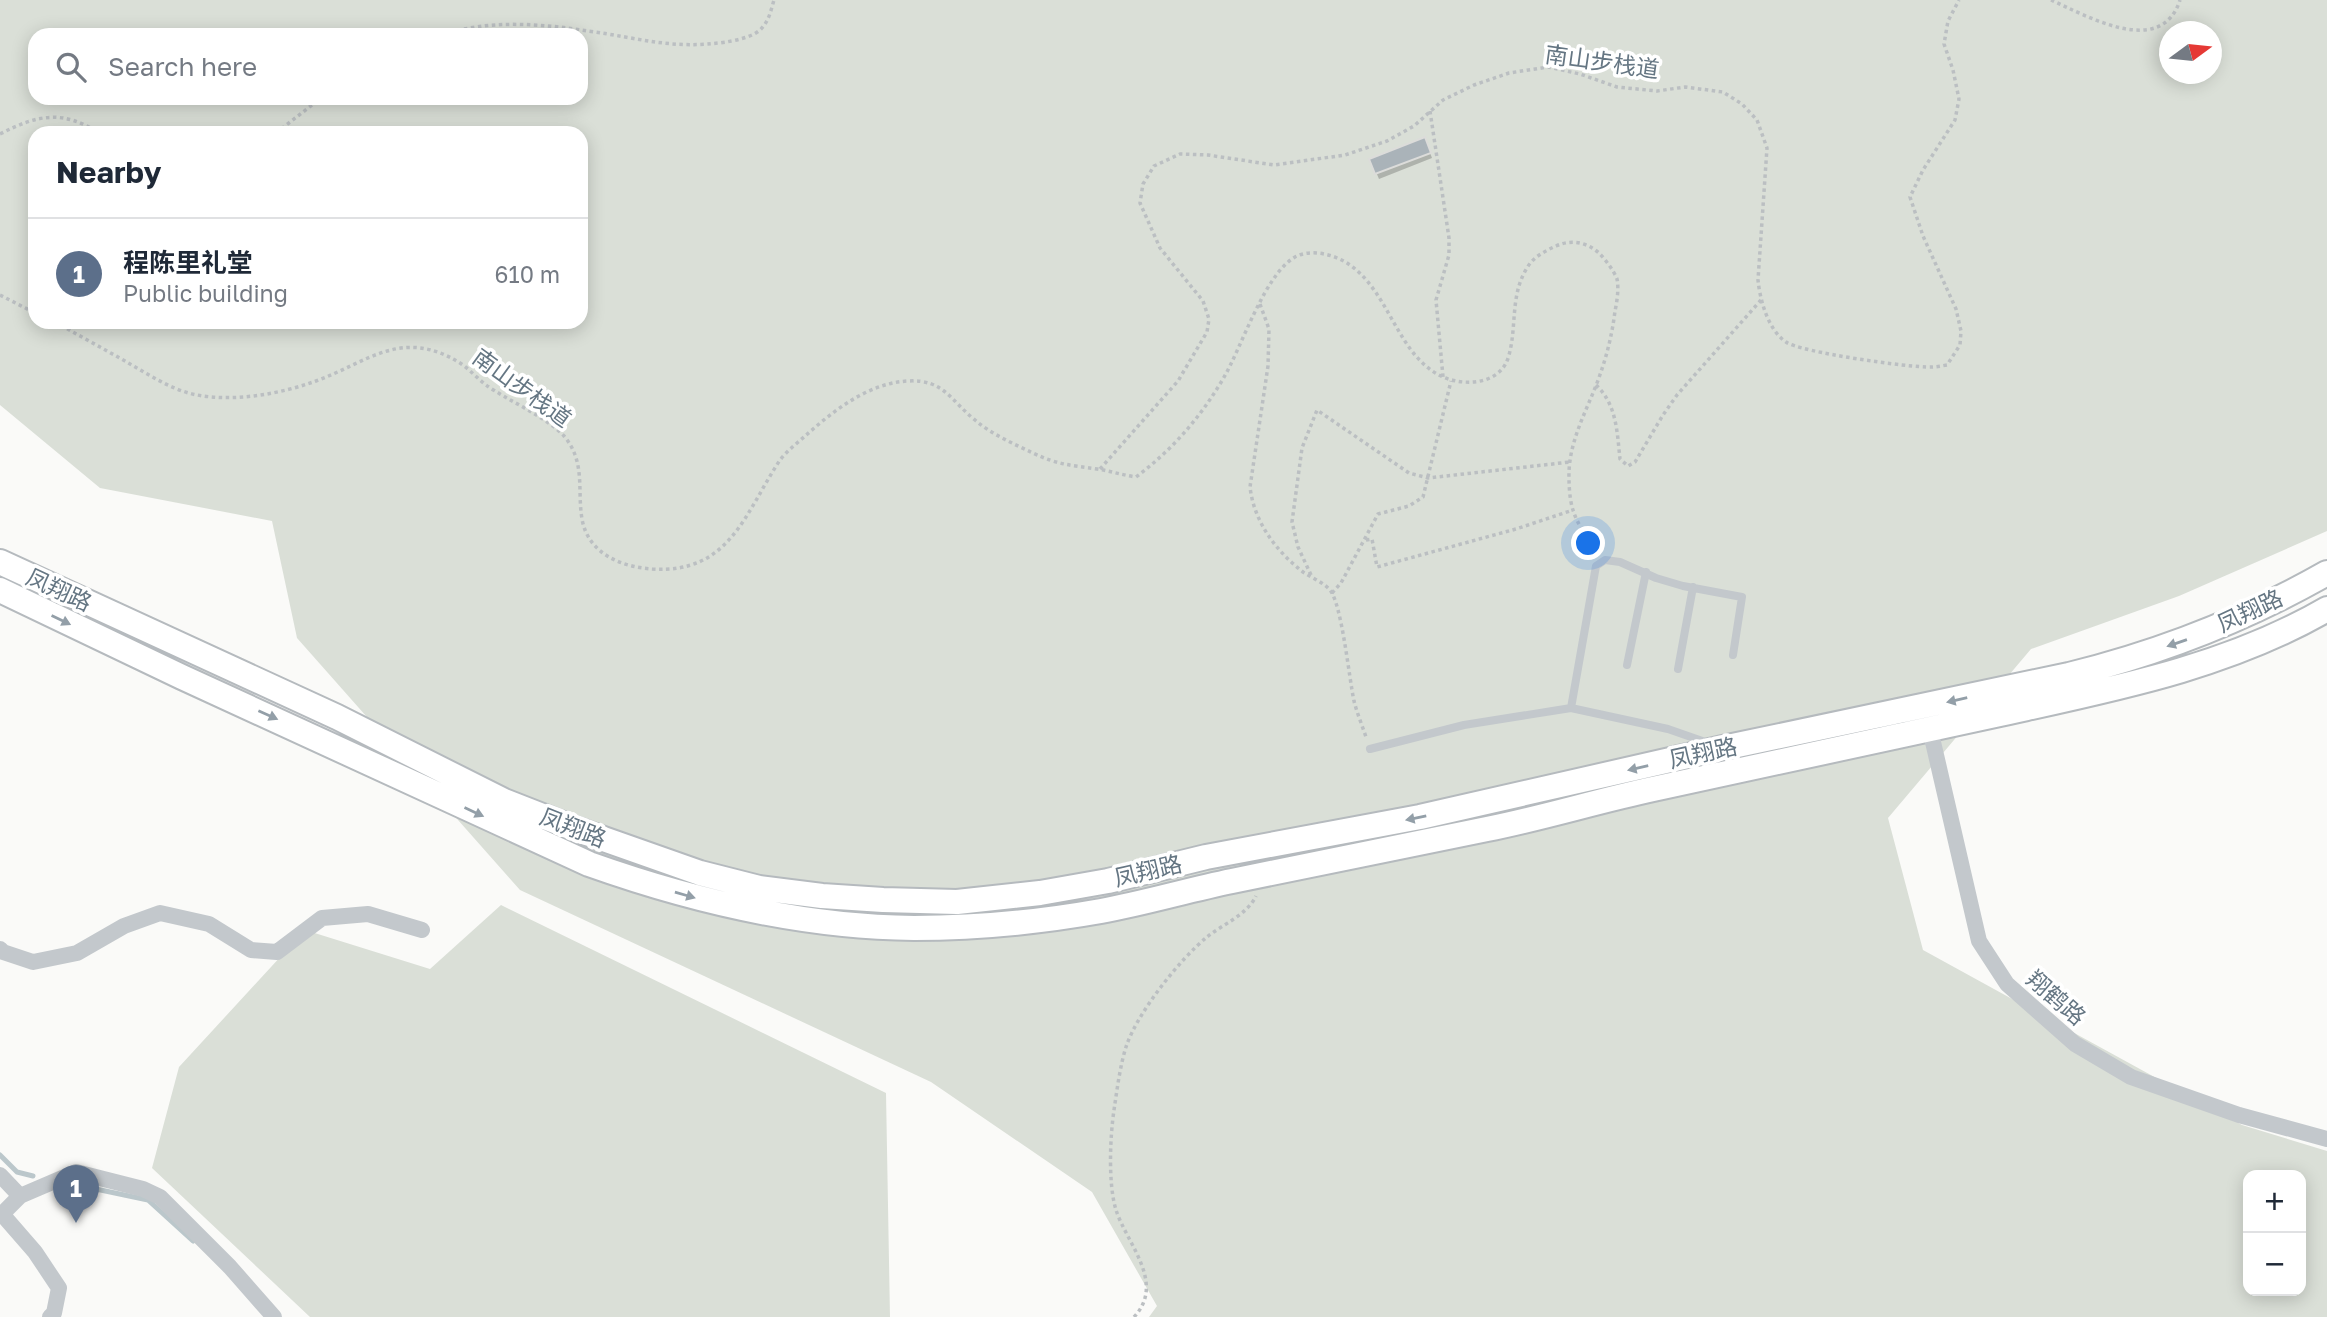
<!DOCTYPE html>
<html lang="en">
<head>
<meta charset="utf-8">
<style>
	:root { --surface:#fff; --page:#f2f2f3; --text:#1f2937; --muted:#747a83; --line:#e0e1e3; --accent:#0f766e }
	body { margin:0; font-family:"Golos Text","Noto Sans SC",sans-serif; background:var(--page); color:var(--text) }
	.controls { position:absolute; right:21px; bottom:21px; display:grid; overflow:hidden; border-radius:14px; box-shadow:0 4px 18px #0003 }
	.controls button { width:63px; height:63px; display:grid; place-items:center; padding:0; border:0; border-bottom:2px solid var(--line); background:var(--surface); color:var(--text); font:35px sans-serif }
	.compass { position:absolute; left:2159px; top:21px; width:63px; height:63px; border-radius:50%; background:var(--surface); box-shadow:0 4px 18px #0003; rotate:75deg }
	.you { position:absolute; left:1589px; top:544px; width:24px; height:24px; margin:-18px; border:5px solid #fff; border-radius:50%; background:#1a73e8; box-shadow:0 0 0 10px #1a73e833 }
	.badge { display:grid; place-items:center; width:46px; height:46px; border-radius:50%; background:var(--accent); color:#fff; font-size:23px; font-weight:700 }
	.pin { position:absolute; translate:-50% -58px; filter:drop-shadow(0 2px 4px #0008) }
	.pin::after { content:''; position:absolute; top:37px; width:24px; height:21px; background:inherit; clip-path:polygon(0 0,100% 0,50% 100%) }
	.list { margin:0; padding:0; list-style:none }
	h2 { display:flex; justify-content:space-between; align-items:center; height:91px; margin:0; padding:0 28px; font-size:30px }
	h2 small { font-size:23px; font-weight:400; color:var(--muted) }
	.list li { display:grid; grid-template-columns:46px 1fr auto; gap:21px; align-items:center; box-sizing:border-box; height:112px; padding:0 28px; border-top:2px solid var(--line) }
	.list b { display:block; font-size:26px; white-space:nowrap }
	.list p { margin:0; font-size:23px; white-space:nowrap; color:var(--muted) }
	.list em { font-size:23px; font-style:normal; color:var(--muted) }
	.icon { flex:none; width:38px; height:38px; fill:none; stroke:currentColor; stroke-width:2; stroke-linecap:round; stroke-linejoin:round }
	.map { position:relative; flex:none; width:2327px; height:1317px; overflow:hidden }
	.search { position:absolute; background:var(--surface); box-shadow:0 4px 18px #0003; left:28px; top:28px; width:560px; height:77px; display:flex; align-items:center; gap:18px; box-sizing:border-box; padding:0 24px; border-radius:21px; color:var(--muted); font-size:26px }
	.panel { position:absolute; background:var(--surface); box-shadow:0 4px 18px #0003; left:28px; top:126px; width:560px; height:203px; border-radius:21px }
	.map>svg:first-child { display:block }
</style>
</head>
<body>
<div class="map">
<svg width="2327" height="1317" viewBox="0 0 2327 1317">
	<rect width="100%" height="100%" fill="#fafaf8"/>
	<path fill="#dadfd7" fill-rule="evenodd" d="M0,0H2327V531L2179,596L2031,649L1888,818L1923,950L2242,1125L2327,1151V1317H1149L1157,1306L1092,1192L931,1082L520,890L297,638L272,521L100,488L0,405ZM2170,32H2212V74H2170ZM35,35H581V98H35ZM35,133H581V322H35ZM2248,1175H2301V1291H2248Z
		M501,905L886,1093L890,1317H310L152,1168L179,1067L305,930L430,969Z"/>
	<path fill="#0003" d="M1427,145L1432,158L1379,179L1371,160Z"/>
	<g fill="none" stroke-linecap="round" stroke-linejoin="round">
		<path stroke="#bbc7cb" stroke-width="5" d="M0,1155L17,1172L33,1176
			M77,1185L148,1200L193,1241"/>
	</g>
	<path fill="#aab3b9" stroke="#dcdcda" stroke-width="2" d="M1425,137L1431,153L1375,174L1369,159Z"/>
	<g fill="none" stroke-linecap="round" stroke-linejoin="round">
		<defs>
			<path id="primary" d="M0,562L337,717L504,801L578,830L700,873L759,888L822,896L883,900L957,902L1040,893L1108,881L1206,857L1420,817L1723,748L2069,675C2159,653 2246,619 2327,573
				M0,590L182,677L589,864C693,901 803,927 914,928C976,928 1039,922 1101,911C1145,903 1188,890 1232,881C1317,863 1402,847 1487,829C1543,818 1597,801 1653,789C1767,764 1881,740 1995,715C2108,690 2226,668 2327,609"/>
		</defs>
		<use href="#primary" stroke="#b5babe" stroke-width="28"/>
		<path stroke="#bbbfc2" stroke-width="3.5" stroke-dasharray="3.5 3.5" stroke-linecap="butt" d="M2051,0C2087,16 2161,59 2180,0
			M444,35C485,19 545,24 588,31C640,38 672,50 726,42C737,40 753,37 761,29C769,21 771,10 774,0
			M1430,111L1449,238V255L1436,300L1443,377
			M276,133L321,98
			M0,134C37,115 62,109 99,133
			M0,295L35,313
			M1260,304L1269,329L1268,366L1250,487C1254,522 1276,551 1303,572C1312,578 1323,582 1330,590C1342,605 1349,678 1354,701C1357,713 1362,725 1366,737
			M55,322C78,335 102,348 125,361C148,374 171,390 197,395C235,402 280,394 316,381C368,362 402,327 460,363C469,369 477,378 486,385C507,400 548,418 564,436C586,462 577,490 582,519C588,554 622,567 652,569C730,574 745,513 780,460C787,451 796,444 804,437C833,411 868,383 908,381C944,379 951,401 975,420C991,434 1014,444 1033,453C1058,465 1070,465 1097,469C1110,471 1122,475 1136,477C1172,450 1200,418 1223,379C1242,347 1264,275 1295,257C1312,248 1336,255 1350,265C1391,294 1397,356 1443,377C1466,387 1502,384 1509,355C1517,326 1510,295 1527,268C1533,257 1545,251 1556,246C1572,239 1586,242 1599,253C1605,259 1614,271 1617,279C1619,288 1617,302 1615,311C1612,336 1606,359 1597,383C1585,414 1568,444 1569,478C1569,488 1570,501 1573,510C1577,524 1588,538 1595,552
			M1596,385C1617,405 1617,432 1620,459L1628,466L1635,462L1663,415L1677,395L1761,300
			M1100,469L1178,381L1207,332L1209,319L1203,301L1160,248L1140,203L1143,184L1154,166L1180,154L1208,155L1274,165L1345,155L1387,141L1414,126L1443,100L1474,85L1509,73L1548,67L1580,74L1617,87L1657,91L1685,87L1723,92L1742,104L1757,120L1767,148L1758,280C1760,300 1768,330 1786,342C1799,352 1911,368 1931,367C1936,367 1941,366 1947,365L1960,345L1961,331L1956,309L1923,236L1910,197L1923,170L1955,120L1959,99L1953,70L1944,44L1948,21L1959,0
			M1366,540L1372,539L1377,567L1516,529L1573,510
			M1311,575L1298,547L1292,522L1302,448L1317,410L1409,473L1428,478L1570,462
			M1332,593L1341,583L1378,514L1409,506L1423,497L1451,381
			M1134,1317C1166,1283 1127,1244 1116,1210C1108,1184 1110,1137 1114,1110C1117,1090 1120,1066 1126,1047C1137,1013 1180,959 1207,937C1223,924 1247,915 1256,896"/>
		<path stroke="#c3c8cc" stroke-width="8" d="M1627,665L1646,572
			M1678,669L1693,587
			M1571,708L1596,566L1605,560L1620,562L1656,578L1683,586L1742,597L1733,655
			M1370,749L1464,725L1571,708L1668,729L1711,744"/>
		<path stroke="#c3c8cc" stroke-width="16" d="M1930,729L1979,941L2007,984L2075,1044L2131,1077L2239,1115L2327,1139
			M0,949L3,952L33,962L77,953L124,926L160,913L209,924L251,950L277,952L322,918L368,914L422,930
			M0,1175L20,1196
			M50,1317L54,1313L59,1288L35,1252L2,1214L20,1196L76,1172L143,1189L160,1197L230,1267L274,1317"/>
		<use href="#primary" stroke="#fff" stroke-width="24"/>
	</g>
	<defs><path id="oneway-solid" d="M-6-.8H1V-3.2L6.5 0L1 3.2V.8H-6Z" transform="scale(1.75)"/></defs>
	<g fill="#939fa8">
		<use href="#oneway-solid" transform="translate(61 620) rotate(26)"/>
		<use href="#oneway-solid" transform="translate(2177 643) rotate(161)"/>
		<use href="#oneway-solid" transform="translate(1957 700) rotate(167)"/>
		<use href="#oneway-solid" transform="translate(268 715) rotate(24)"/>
		<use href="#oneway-solid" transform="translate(1638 768) rotate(167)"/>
		<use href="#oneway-solid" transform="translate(474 812) rotate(25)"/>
		<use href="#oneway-solid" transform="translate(1416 818) rotate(168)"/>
		<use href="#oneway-solid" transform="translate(685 895) rotate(16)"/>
	</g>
	<g text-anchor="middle" stroke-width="7" stroke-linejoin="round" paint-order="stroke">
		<g font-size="23" fill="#657683" stroke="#fff">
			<text transform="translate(1602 62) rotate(8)" y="8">南山步栈道</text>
			<text transform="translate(522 388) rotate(36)" y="8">南山步栈道</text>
			<text transform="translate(59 590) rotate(25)" y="8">凤翔路</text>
			<text transform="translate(2250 611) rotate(-25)" y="8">凤翔路</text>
			<text transform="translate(1703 753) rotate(-12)" y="8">凤翔路</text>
			<text transform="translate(573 828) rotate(21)" y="8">凤翔路</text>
			<text transform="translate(1148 871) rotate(-13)" y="8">凤翔路</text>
			<text transform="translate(2056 998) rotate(41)" y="8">翔鹤路</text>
		</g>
	</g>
</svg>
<div class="controls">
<button>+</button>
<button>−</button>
</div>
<svg class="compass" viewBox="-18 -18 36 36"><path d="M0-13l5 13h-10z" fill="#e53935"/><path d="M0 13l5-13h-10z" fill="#747a83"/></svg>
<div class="you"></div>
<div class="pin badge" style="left:76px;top:1223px;background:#5c6f8a">1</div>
<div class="search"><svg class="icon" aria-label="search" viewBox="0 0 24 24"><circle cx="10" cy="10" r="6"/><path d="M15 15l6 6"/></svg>Search here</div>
<section class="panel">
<h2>Nearby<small></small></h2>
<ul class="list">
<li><span class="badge" style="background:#5c6f8a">1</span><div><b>程陈里礼堂</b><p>Public building</p></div><em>610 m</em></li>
</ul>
</section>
</div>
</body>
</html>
